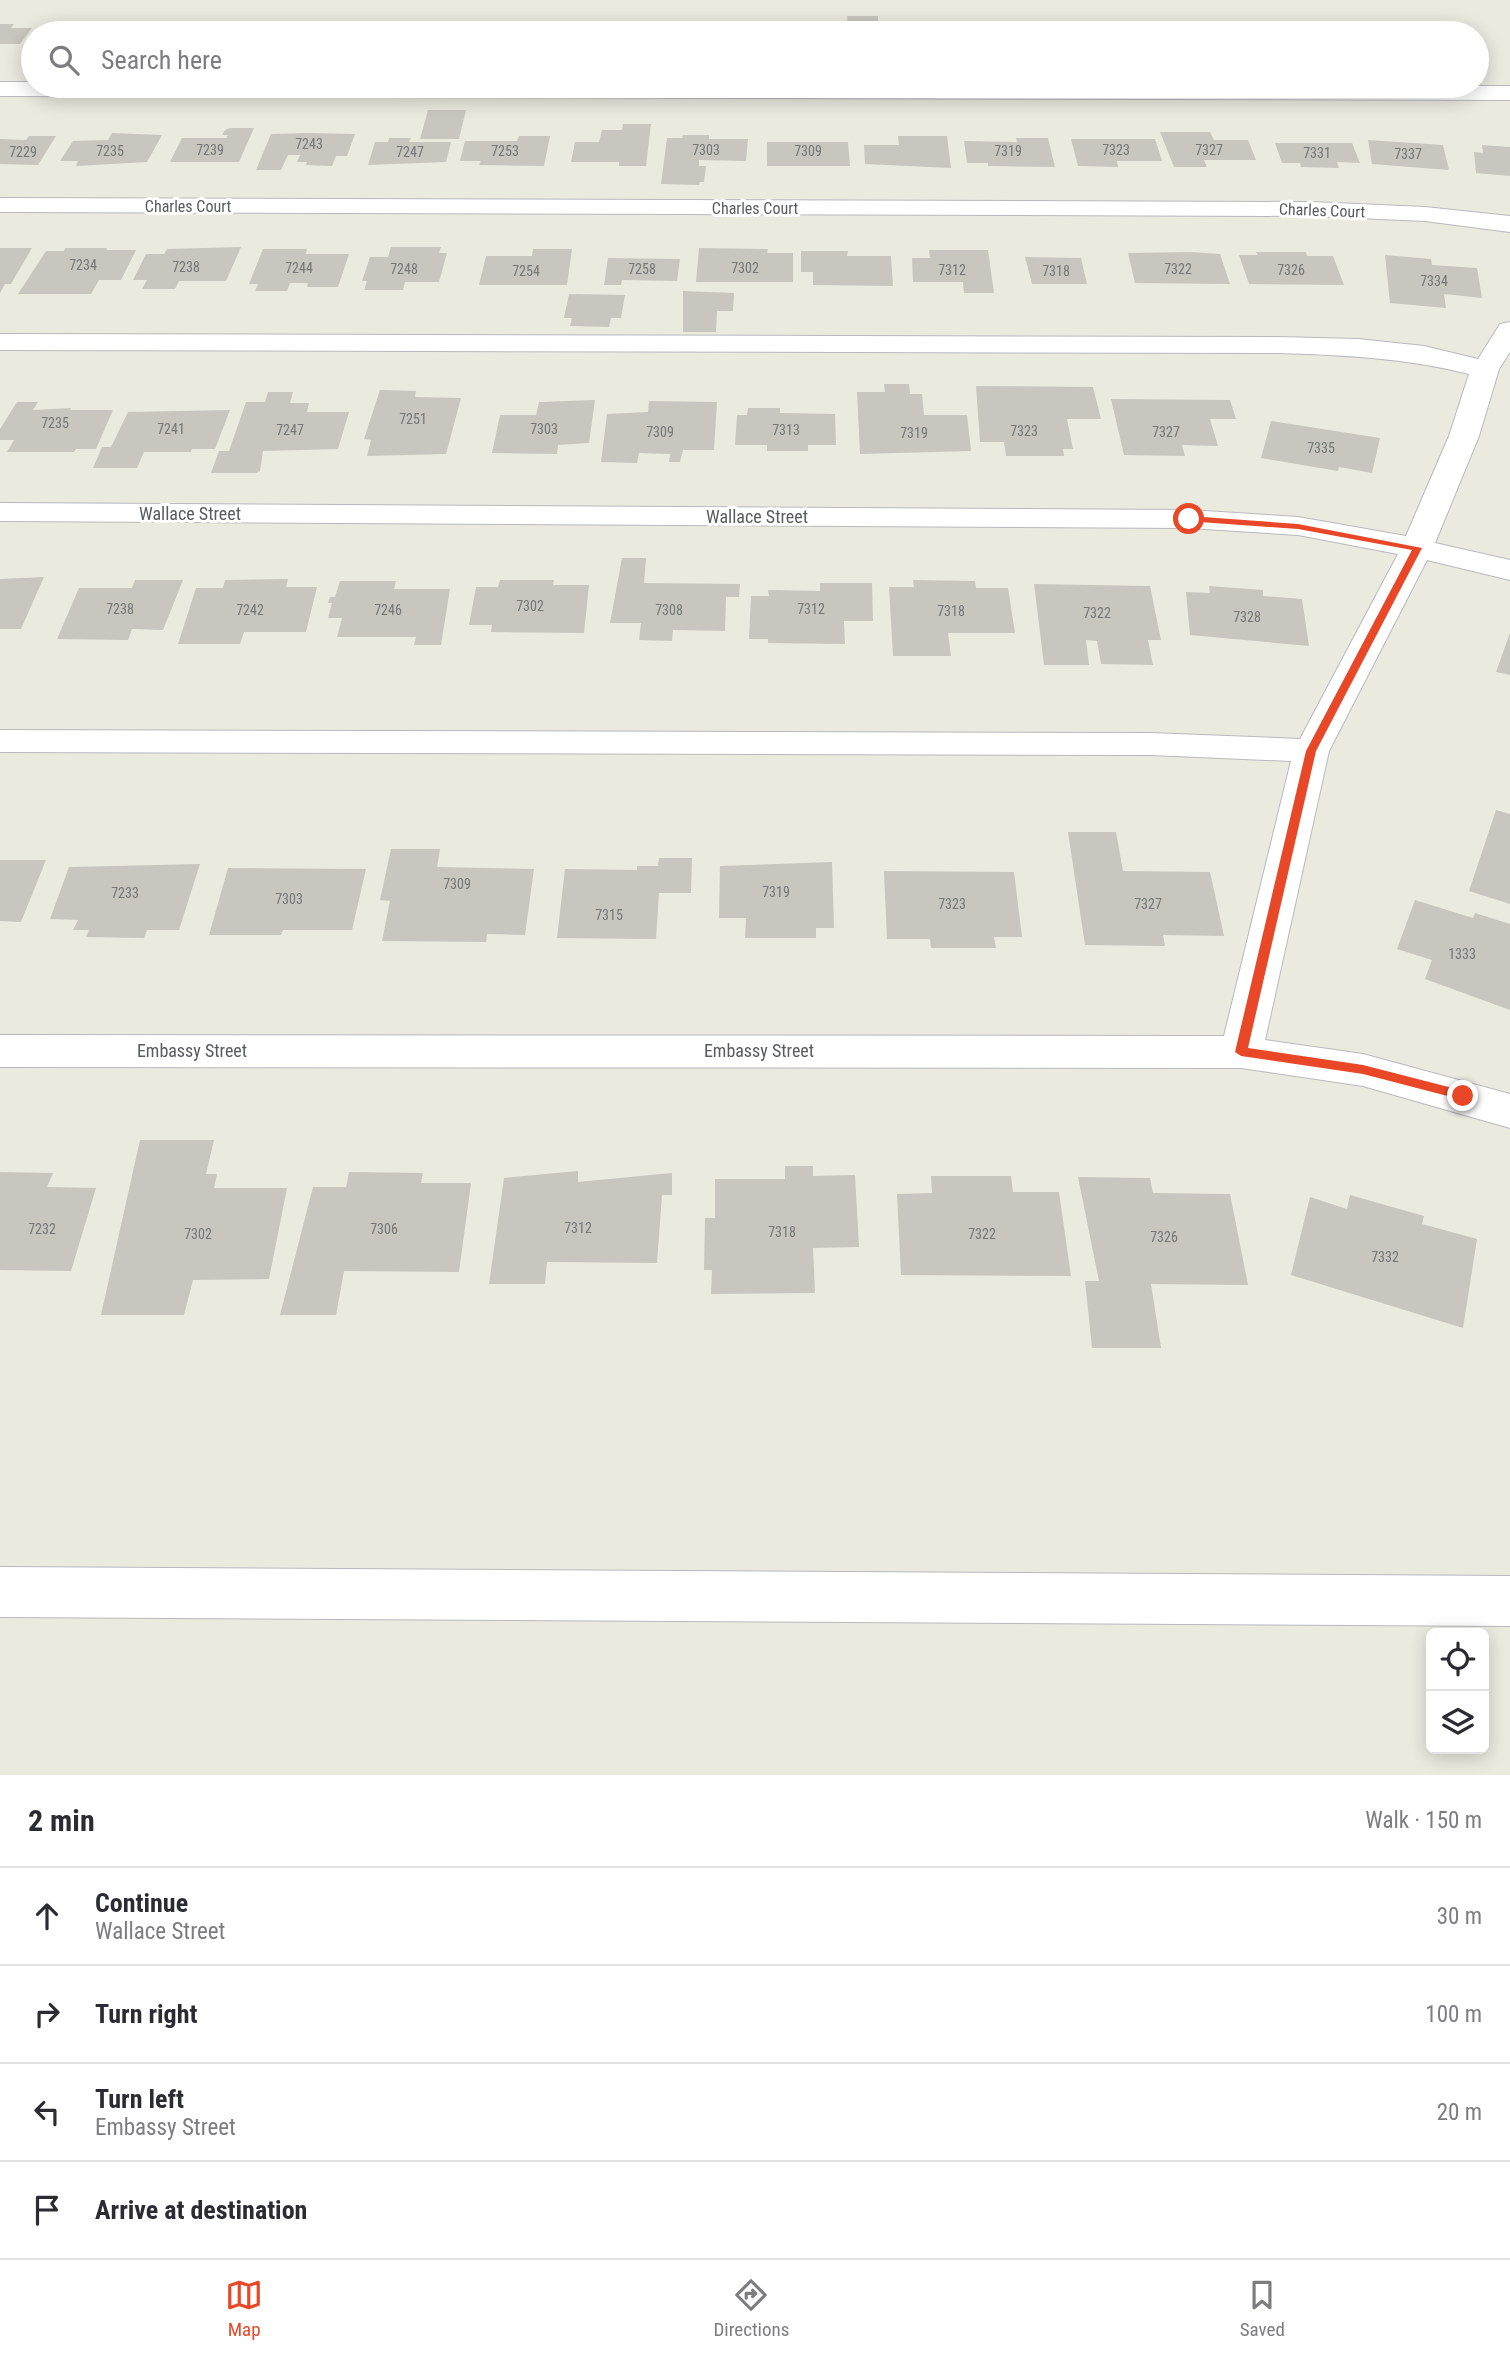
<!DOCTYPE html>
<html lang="en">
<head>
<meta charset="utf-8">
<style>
	:root { --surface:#fff; --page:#f2f2f3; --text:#2b2b33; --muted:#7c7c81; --line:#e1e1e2; --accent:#e84828 }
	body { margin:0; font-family:"Roboto Condensed",sans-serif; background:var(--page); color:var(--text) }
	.controls { position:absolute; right:21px; bottom:21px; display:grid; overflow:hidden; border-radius:10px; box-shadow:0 4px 18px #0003 }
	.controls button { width:63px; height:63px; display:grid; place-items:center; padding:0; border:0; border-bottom:2px solid var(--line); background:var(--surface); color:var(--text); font:35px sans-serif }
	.stop { position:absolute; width:21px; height:21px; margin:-16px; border:5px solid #e84828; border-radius:50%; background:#fff }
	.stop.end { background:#e84828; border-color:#fff; box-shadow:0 2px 7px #0008 }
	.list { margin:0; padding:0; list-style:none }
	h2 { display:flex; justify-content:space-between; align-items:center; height:91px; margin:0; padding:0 28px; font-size:30px }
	h2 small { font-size:23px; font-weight:400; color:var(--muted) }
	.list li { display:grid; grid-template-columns:46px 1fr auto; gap:21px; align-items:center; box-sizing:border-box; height:98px; padding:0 28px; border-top:2px solid var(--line) }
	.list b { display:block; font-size:26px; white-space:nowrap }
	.list p { margin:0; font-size:23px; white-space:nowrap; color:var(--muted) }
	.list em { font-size:23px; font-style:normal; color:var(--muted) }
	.icon { flex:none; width:38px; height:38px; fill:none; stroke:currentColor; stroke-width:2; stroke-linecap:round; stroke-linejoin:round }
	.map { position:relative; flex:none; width:1510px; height:1775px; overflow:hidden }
	.search { position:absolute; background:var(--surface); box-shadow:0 4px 18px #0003; left:21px; right:21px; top:21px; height:77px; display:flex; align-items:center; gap:18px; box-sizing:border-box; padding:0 24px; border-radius:38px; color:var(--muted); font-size:26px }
	.sheet { height:483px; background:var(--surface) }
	nav { display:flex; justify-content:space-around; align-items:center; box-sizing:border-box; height:98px; border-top:2px solid var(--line); background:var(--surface); font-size:19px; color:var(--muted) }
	nav a { display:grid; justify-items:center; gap:4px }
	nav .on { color:var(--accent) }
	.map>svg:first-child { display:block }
</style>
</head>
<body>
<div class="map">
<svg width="1510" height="1775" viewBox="0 0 1510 1775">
	<rect width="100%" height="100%" fill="#ebeadf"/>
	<path fill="#c8c6be" d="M847,16H878V28L917,26V29H933L934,33H856V29H848Z
		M97,23L119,24L113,33H81L86,26H96Z
		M0,24H14L11,28H32L20,44H0Z
		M188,24H213L212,26H218L214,33H150L154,26H186Z
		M289,24L299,26L296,33H224L228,26Z
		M363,25L391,27L388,33H309L311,28Z
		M514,25H553L552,28H571L570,33H494L496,28H513Z
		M693,25L731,26V28H744L743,33H674L675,28H692Z
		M450,26H474L471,33H447Z
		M636,26H661L660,33H617L618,29H635Z
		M816,26L815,30H821V33H782L783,27Z
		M1085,26L1111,27L1113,33H1070L1069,30H1086Z
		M1417,26L1474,29L1476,33H1399L1397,29H1414L1412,27Z
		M962,27H1003L1004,29H1025L1026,33H945L944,29H962Z
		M1144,27L1200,29L1202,33H1129L1128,29H1145Z
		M1348,27L1381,30L1383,33H1309L1308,30H1350Z
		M1232,28H1264L1266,33H1234Z
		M428,110H466L459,139H420Z
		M623,124H651L646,166H619V162H571L575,142H599L602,130H622Z
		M230,128H254L239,162H170L182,138H226L228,135H222L225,130Z
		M1160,132H1210L1214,140H1248L1256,160H1204L1207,167H1174Z
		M112,133L162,135L147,162L76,166L78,161H60L73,141L108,140Z
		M271,134L307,133L355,134L347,156H336L332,166L306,165L307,162H297L300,155H288L281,170H256Z
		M683,135H709V139H748L746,161L699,160V166H706L704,182H700L699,185L661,184L667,138H682Z
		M29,136H56L38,165L0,164V139L26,140Z
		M519,136H550L544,166L479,165L481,161H460L465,141H517Z
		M898,136H947L951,168L865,164L864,145H899Z
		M389,138H411L409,142H451L446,162L368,165L375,142H388Z
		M1016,138H1048L1055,167L988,166V163H967L964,141L1017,142Z
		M1071,139H1155L1162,161H1117L1118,167L1078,166Z
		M1368,140L1443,145L1449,170L1372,164Z
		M767,142H848L850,166H767Z
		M1275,143H1352L1360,163L1337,162L1339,168L1301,167L1300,163H1282Z
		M1482,145L1510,147V176L1476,173L1474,152L1483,153Z
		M241,247L226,281H179L175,289H142L147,280H133L146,254H164L167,249Z
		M391,247H441L439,253H447L439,282H405L403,290H364L367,281H362L370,257H388Z
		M0,248H32L11,284H5L0,293Z
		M65,248H107L106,250H136L121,280H99L91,294H18L46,251H64Z
		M699,248L768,249L767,253H793V282H696Z
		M263,249H307L306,254H349L338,287H307L308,283H290L287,291H255L258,284H249Z
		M533,249H572L567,285H479L486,256H532Z
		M929,250H988L994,293H964L963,282H913L912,258H930Z
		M801,251H848L847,256H891L893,286L813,285V272H801Z
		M1191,252L1220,254L1230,284L1135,283L1128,253Z
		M1256,252H1306L1307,256H1333L1344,285L1249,284L1239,255H1258Z
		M1385,255L1431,259L1432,265L1477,268L1482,298L1444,294L1446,308L1390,303Z
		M1025,257L1081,258L1087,284H1032Z
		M608,258L680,259L677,281L622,280L621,285H604Z
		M683,291L734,293L733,311H717L716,332H683Z
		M569,294L625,295L621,318H611L609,327L570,326L572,318H564Z
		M884,384H909L910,394H922L924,415H967L971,451L860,454L857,392H885Z
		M976,386L1093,387L1101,419H1067L1073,449H1063L1064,456H1006L1004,442H980Z
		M380,390L416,391L415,397L461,398L446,454L367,456L371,440L364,439Z
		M268,392H293L290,403H309L307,412H349L338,449L263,451L260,471L256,473H211L219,451H229L246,402H265Z
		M1111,399L1230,400L1236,419H1210L1218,446L1182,445L1185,456L1124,455Z
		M595,400L589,443L558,445L557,454L492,453L500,415H536L539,402Z
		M649,401L717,402L714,450H683L680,462H669L670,454L639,453L637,463L601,462L607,414L648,412Z
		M17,402H38L33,410L71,408L70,410H113L96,449H76L74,452H7L14,440H0V429Z
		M748,408H780V413L835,414L836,445H808V451H767V445H735L737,415H747Z
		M230,410L215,449H192L191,452H144L137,468H93L102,447H111L128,412Z
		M1271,421L1380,438L1372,473L1339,467L1338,471L1261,458Z
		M622,558H646L644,583L740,584L739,597H726L725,631L673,630L672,641L639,640L641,623H610Z
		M44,577L21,629H0V579Z
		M288,579L286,587H317L306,632H244L240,644H178L196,588H223L225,580Z
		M135,580H183L163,630L132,629L128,640L57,639L79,588H132Z
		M500,580H554L553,585H589L584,633L491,632L492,625H469L476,587H498Z
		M913,580L975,581L976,588H1008L1015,633H948L951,656H893L889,587H914Z
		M340,581H396L394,589H450L441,645H414L416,637H337L342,618H328L332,603H328L330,597H335Z
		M820,583H872L873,621H844L845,644L768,643V639H749L751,596H769L768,590L820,591Z
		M1034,584L1150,586L1161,640H1148L1153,665L1101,664L1097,641L1086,640L1089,665H1044Z
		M1209,586L1263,590V596L1302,599L1309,646L1190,635L1186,592L1210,593Z
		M1510,633V675L1496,672Z
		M1496,810L1510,814V904L1469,891Z
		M1068,832H1116L1123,871L1210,872L1224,936L1163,935L1165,946L1085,945Z
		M391,849H440L437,867L534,869L525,935L487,934L486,942L382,941L390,901L380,900Z
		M659,858H692L691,893H659L656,939L557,938L565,869L637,870V866H658Z
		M0,860H46L21,922L0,921Z
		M832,862L834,928H816V938H745L746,918H719L720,866Z
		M200,864L179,930H147L144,938L86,937L89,930H73L78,920L50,919L69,867Z
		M228,868L366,869L352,930H283L281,935H209Z
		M884,871L1014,872L1022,937H994L996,948H931L930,939H887Z
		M1415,900L1473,918L1475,913L1510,924V1010L1425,979L1432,960L1397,949Z
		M140,1140H214L206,1174H217L214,1188H287L269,1279L193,1280L184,1315H101Z
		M785,1166H813V1176L855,1175L859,1247L813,1248L815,1293L711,1294L712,1270H704L705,1218H715V1179H785Z
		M578,1171V1182L672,1173V1195H662L657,1263L547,1262L545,1284H489L504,1178Z
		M0,1172L53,1173L47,1187L96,1188L71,1271L0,1270Z
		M349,1172L423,1173L421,1183H471L459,1272L344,1271L336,1315H280L313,1187H346Z
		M931,1176H1011L1013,1192H1059L1071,1276L901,1275L897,1194L932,1193Z
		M1078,1177L1150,1178L1153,1193L1230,1194L1248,1285L1151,1284L1161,1348H1092L1085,1281H1099Z
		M1350,1195L1424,1216L1422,1224L1477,1239L1463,1328L1291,1275L1310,1197L1347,1209Z"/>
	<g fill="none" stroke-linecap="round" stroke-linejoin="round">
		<defs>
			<path id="minor" d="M0,82H33V86H1510V100L0,96Z
				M0,198L1312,202L1425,207L1510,216V232L1425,221L1312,216L0,212Z
				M1510,322V352L1499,369L1479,436L1435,543L1510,560V580L1427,560L1329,751L1265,1040L1363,1054L1510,1094V1128L1363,1086L1241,1068L0,1067V1035L1224,1036L1291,761L1151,755L0,752V730L1151,733L1300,739L1398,554L1298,535L1189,528L0,521V503L1189,510L1298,517L1406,536L1449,436L1469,374C1406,358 1343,355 1278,353L0,350V334L1278,337L1358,339L1424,346L1478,359L1500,324Z
				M0,1567L1510,1576V1626L0,1617Z"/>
		</defs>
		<use href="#minor" stroke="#b7b9be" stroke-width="2"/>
		<use href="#minor" fill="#fff" fill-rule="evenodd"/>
	</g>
	<path fill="#e84828" d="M1189,516L1298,524L1422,548L1316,751L1248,1048L1363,1065L1468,1092V1099L1463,1100L1363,1074L1241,1056L1235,1052L1306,751L1412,550L1298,529L1186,521V517Z"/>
	<g text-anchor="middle" stroke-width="6" stroke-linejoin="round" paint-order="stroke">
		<g font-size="14" fill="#747678">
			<text x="309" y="149">7243</text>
			<text x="210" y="155">7239</text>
			<text x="706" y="155">7303</text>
			<text x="1116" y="155">7323</text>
			<text x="1209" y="155">7327</text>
			<text x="110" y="156">7235</text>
			<text x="505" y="156">7253</text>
			<text x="808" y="156">7309</text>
			<text x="1008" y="156">7319</text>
			<text x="23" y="157">7229</text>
			<text x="410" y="157">7247</text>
			<text x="1317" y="158">7331</text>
			<text x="1408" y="159">7337</text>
			<text x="83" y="270">7234</text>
			<text x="186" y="272">7238</text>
			<text x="299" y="273">7244</text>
			<text x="745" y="273">7302</text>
			<text x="404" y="274">7248</text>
			<text x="642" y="274">7258</text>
			<text x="1178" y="274">7322</text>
			<text x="952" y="275">7312</text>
			<text x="1291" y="275">7326</text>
			<text x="526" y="276">7254</text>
			<text x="1056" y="276">7318</text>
			<text x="1434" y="286">7334</text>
			<text x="413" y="424">7251</text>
			<text x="55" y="428">7235</text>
			<text x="171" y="434">7241</text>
			<text x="544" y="434">7303</text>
			<text x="290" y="435">7247</text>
			<text x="786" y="435">7313</text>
			<text x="1024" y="436">7323</text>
			<text x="660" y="437">7309</text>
			<text x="1166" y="437">7327</text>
			<text x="914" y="438">7319</text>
			<text x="1321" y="453">7335</text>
			<text x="530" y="611">7302</text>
			<text x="120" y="614">7238</text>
			<text x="811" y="614">7312</text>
			<text x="250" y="615">7242</text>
			<text x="388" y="615">7246</text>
			<text x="669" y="615">7308</text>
			<text x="951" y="616">7318</text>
			<text x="1097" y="618">7322</text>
			<text x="1247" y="622">7328</text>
			<text x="457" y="889">7309</text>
			<text x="776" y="897">7319</text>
			<text x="125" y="898">7233</text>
			<text x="289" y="904">7303</text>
			<text x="952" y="909">7323</text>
			<text x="1148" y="909">7327</text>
			<text x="609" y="920">7315</text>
			<text x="1462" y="959">1333</text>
			<text x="578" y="1233">7312</text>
			<text x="42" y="1234">7232</text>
			<text x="384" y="1234">7306</text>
			<text x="782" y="1237">7318</text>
			<text x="198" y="1239">7302</text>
			<text x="982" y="1239">7322</text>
			<text x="1164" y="1242">7326</text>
			<text x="1385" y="1262">7332</text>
		</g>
		<g font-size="16" fill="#585b60" stroke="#fff">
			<text x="188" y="212">Charles Court</text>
			<text x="755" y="214">Charles Court</text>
			<text transform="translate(1322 210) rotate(2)" y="6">Charles Court</text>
		</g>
		<g font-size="18" fill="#585b60" stroke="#fff">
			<text x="190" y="520">Wallace Street</text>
			<text x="757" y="523">Wallace Street</text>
			<text x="192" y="1057">Embassy Street</text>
			<text x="759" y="1057">Embassy Street</text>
		</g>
	</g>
</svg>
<div class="controls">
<button><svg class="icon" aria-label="locate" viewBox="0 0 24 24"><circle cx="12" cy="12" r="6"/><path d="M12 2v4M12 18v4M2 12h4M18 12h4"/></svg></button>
<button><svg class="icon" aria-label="layers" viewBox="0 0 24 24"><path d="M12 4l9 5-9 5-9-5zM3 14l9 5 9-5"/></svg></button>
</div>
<div class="stop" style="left:1189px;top:519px"></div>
<div class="stop end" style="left:1463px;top:1096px"></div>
<div class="search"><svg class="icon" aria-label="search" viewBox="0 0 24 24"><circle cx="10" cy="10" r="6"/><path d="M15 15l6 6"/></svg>Search here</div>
</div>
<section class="sheet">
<h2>2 min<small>Walk · 150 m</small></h2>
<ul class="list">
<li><svg class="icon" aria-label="ahead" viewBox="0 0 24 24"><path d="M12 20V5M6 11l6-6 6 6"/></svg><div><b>Continue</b><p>Wallace Street</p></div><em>30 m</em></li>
<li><svg class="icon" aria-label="right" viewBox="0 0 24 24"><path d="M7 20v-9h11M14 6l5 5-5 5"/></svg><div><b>Turn right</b></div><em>100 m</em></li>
<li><svg class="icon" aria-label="left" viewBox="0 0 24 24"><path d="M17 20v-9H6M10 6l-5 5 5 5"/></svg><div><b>Turn left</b><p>Embassy Street</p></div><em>20 m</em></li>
<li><svg class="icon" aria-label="arrive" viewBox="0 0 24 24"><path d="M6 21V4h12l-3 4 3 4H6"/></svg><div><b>Arrive at destination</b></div></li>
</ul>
</section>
<nav>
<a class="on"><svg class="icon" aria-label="map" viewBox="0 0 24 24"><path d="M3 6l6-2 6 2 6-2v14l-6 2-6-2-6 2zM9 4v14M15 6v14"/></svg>Map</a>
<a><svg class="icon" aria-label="directions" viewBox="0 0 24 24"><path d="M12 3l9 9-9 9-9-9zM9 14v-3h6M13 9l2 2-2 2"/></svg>Directions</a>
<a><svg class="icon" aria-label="saved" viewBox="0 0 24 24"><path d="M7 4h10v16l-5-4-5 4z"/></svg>Saved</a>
</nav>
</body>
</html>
